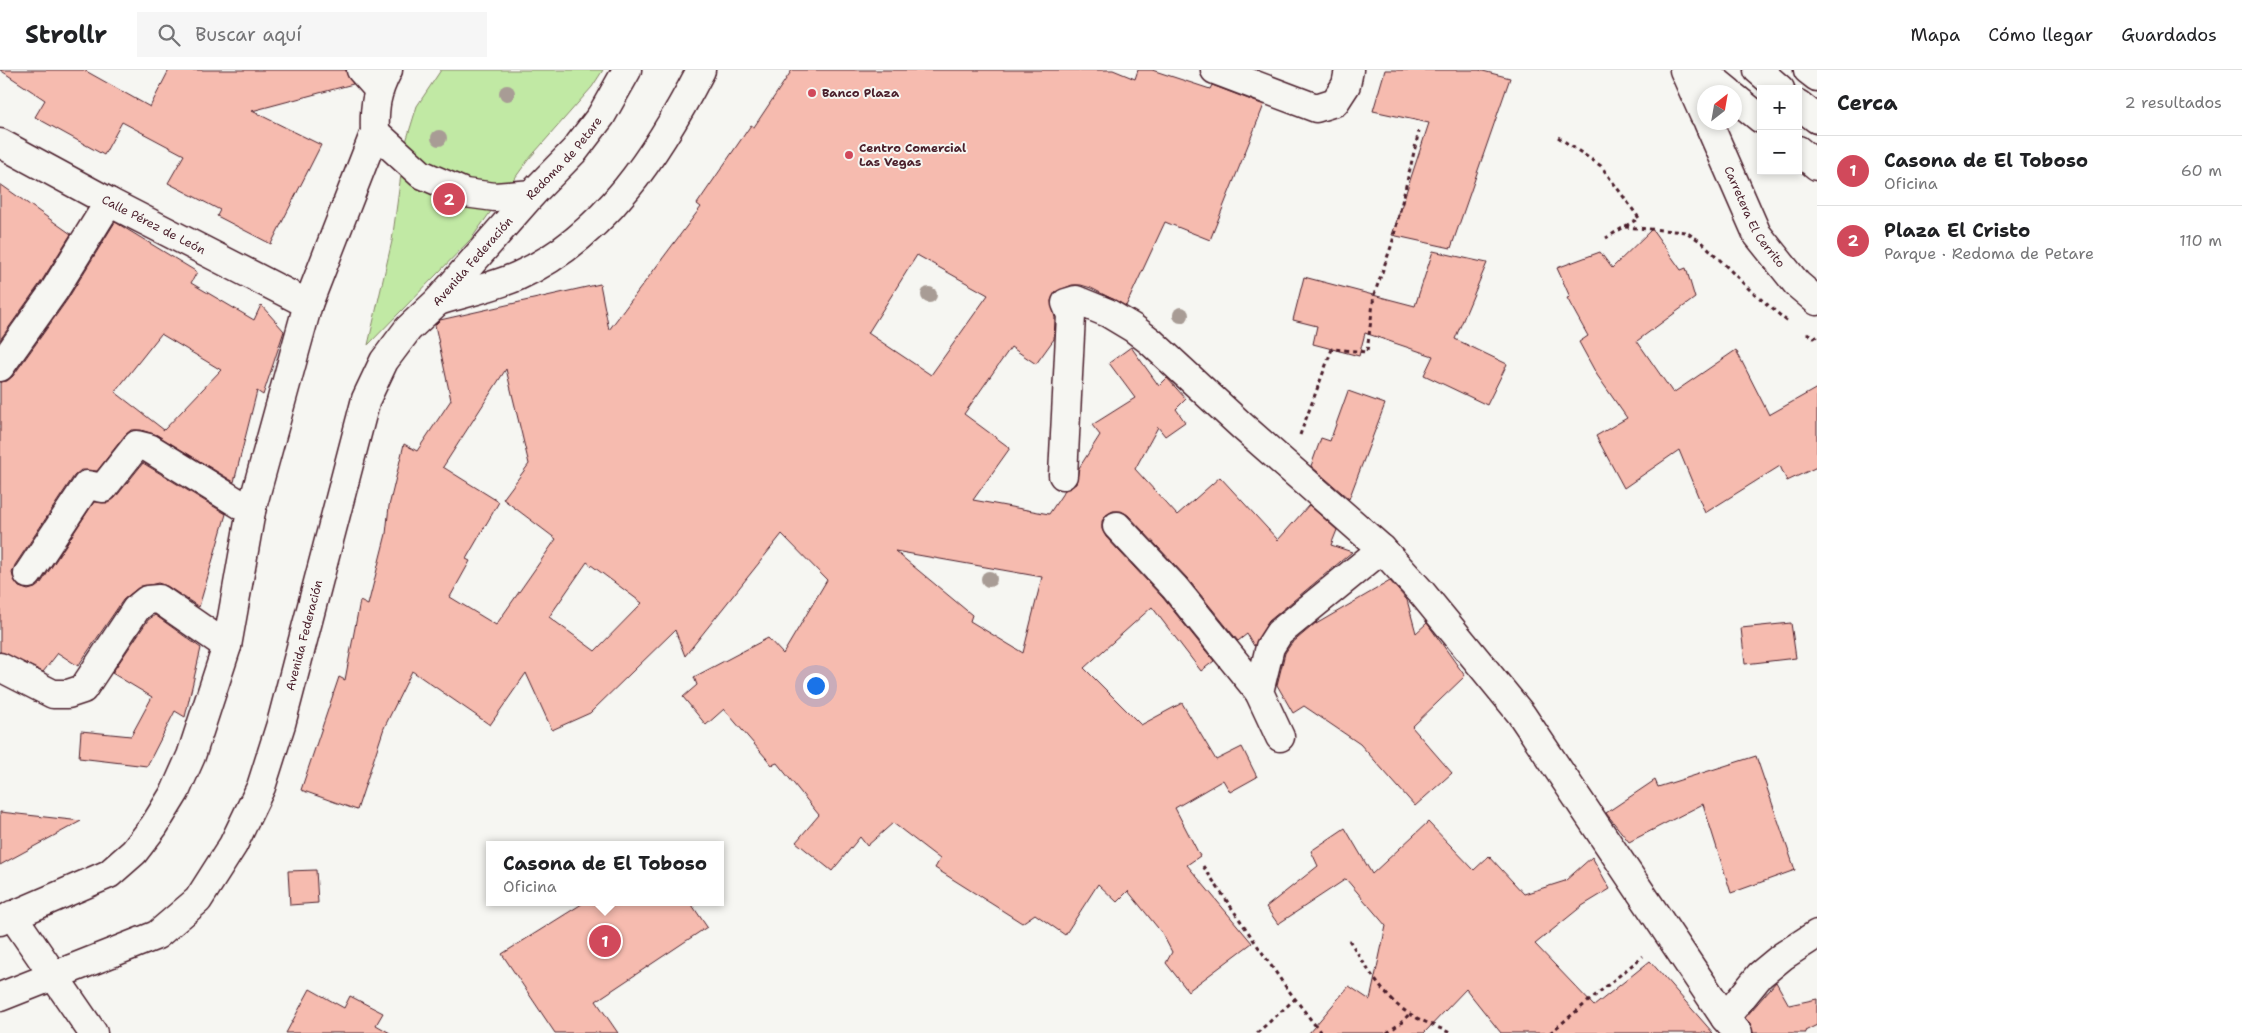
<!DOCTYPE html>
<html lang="es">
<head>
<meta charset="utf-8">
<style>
	:root { --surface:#fff; --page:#f6f6f6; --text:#202124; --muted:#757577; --line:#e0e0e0; --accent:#d1495b }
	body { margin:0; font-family:"Shantell Sans",sans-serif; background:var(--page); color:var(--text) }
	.controls { position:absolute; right:15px; top:15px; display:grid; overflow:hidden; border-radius:0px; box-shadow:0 2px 8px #0003 }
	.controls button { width:45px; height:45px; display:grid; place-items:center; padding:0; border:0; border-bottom:1px solid var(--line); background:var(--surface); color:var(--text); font:25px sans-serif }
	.compass { position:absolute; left:1697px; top:15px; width:45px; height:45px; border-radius:50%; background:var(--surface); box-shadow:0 2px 8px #0003; rotate:31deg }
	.you { position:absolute; left:815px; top:615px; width:18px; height:18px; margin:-12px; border:4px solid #fff; border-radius:50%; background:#1a73e8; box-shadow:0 0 0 8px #1a73e833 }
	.badge { display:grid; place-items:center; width:32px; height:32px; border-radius:50%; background:var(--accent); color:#fff; font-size:16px; font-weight:700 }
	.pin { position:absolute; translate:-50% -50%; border:2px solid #fff; box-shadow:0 1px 5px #0006 }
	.popup { position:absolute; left:486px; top:771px; width:238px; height:65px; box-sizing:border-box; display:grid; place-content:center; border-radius:0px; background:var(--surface); filter:drop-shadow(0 1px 4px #0005); font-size:16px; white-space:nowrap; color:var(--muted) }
	.popup b { font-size:19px; color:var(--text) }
	.popup::after { content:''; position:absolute; left:50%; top:100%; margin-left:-10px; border:10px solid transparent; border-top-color:var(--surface) }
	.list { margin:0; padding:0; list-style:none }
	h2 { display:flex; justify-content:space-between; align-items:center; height:65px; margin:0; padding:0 20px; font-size:21px }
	h2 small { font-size:16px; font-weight:400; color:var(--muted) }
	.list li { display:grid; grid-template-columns:32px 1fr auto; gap:15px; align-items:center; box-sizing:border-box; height:70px; padding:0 20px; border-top:1px solid var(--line) }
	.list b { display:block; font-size:19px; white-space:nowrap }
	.list p { margin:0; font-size:16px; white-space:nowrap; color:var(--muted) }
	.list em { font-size:16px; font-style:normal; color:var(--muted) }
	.icon { flex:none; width:28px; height:28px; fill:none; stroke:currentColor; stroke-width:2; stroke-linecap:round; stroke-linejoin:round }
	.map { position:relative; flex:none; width:1817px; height:963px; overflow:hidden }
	header { display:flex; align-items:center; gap:30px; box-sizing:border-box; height:70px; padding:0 25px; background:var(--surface); border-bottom:1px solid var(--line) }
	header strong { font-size:24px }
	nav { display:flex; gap:28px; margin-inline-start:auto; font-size:18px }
	.search { width:350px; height:45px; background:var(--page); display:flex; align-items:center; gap:12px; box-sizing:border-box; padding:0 18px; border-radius:0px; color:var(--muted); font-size:19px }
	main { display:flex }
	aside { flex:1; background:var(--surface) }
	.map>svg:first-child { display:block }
</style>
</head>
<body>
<header>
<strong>Strollr</strong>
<div class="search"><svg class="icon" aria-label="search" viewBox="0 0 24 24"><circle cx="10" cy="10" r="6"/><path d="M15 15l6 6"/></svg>Buscar aquí</div>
<nav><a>Mapa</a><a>Cómo llegar</a><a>Guardados</a></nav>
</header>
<main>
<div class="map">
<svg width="1817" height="963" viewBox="0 0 1817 963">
	<rect width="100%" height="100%" fill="#f6f6f2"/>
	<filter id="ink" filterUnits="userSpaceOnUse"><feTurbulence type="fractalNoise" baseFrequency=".02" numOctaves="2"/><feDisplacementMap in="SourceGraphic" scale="10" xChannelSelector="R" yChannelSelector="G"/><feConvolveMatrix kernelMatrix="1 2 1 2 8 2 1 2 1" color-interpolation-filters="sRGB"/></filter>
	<g filter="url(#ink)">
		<path fill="#c1e9a4" stroke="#868468" d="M441,0H603L592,17L528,90L471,169L368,275L392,171L405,75L417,36Z"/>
		<path fill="#f6bbaf" stroke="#4a1f2b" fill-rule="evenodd" d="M0,0H84L150,37L169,0H346L353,14L252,41L321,75L271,174L217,146L220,140L168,113L184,85L122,52L104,85L35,47L45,30Z
			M792,0H1113L1135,9L1138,0H1152L1210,19L1212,15L1264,35L1210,170L1165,152L1126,236L1091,218L1081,215H1072L1055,222L1051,231L1055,248L1054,269L1036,294L1011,277L964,344L1010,378L973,430L1049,444L1065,420L1076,414L1079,398L1100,365L1092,355L1135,328L1109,293L1131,277L1159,316L1167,308L1186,329L1176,339L1185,352L1165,366L1158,357L1135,399L1177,445L1220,407L1278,470L1309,435L1337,460L1331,475L1352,482L1269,551L1254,576L1247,564L1238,571L1187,508L1128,445L1121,441H1113L1106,445L1102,451V459L1106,467L1163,528L1214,591L1201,601L1152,537L1084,598L1141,655L1182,633L1216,690L1242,677L1257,707L1230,722L1223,710L1175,738L1200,786L1187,795L1252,873L1188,921L1166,893L1172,882L1162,863L1128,821L1117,832L1098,814L1065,865L1035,844L1022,853L935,798L940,789L893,753L867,776L860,767L832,801L796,772L819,745L777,693L772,695L724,639L706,655L683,627L697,615L694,607L768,568L783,584L827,510L782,464L685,586L675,560L590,643L552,660L526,603L490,655L412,601L384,658L357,740L301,720L339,607L345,610L360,531L368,535L386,464L389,436L404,374L417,381L451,330L435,255L440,250L600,214L609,260L701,137L697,134L751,55L754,57ZM917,185L988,225L931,305L868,263ZM506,299L529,394L503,429L556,469L496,555L450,527L470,491L466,489L499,432L443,397ZM895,481L1042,507L1023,583L970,551L972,545ZM587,492L642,533L595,581L549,547Z
			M1385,0H1479L1510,8L1451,178L1392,165L1429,53L1373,41Z
			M0,114L71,164L41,212L0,270Z
			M115,152L197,202L191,213L254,250L261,235L284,261L263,325L257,321L234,412L157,365L141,360H131L125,365L97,401L81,400L74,406L15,495L12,503L14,510L19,517L28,520L35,518L41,513L94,432L108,433L115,428L143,393L226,444L199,537L167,516L158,513L138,518L123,530L78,596L58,583L43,602L0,582V312L7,311L13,306L67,230ZM161,264L221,300L164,360L115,322Z
			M1652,159L1681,200L1686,198L1695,228L1637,271L1673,323L1736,280L1769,345L1817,318V397L1787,411L1780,396L1705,443L1679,380L1624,418L1596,366L1627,348L1597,305L1579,272L1588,266L1567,228L1570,227L1557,198L1600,182L1612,198Z
			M1433,181L1487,193L1455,269L1507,294L1487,335L1424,305L1433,286L1365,263L1359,286L1313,274L1317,256L1293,250L1304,207L1415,236Z
			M1348,321L1385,334L1349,429L1311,396L1321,368L1330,371Z
			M1390,511L1407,530L1416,563L1427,553L1465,606L1412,657L1452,703L1415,736L1360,674L1304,636L1293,643L1277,615L1285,583L1291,574L1317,552L1316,554Z
			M155,545L201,578L185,647L175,641L147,696L79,688L81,661L131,666L152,627L112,603L148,550Z
			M1791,553L1796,588L1745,594L1741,558Z
			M1756,686L1795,800L1731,823L1703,734L1629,772L1606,743L1655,710L1658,717Z
			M0,742L81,751L0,795Z
			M1428,752L1474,800L1489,786L1524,824L1565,811L1592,787L1610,819L1582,836L1535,874L1594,936L1650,891L1713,963H1501L1466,919L1424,963H1309L1349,916L1370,930L1386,856L1346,809L1278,854L1266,837L1318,796L1311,781L1345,758L1372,804Z
			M316,800L318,833L290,835L288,801Z
			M585,832H690L707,857L596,931L618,963H555L502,884Z
			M1776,912L1789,935L1817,929V955L1805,961L1806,963H1753L1750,953L1745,948Z
			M310,919L344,938L350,926L383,943L376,955L390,963H286Z"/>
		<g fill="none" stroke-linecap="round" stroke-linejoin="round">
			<defs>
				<g id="minor">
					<path d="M361,0L378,19"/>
					<path d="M1215,0L1316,38L1335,32L1346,15L1349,0"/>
					<path d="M1684,0L1704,45"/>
					<path d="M1702,0L1729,22"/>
					<path d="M1758,0L1780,19"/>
					<path d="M1808,0L1817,7"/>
					<path d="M1734,27L1761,49"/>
					<path d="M1798,34L1817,49"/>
					<path id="s1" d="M1708,52L1757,164L1797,214L1817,231"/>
					<path d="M375,62L421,104L465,123L495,127L532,124"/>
					<path id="s2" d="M0,73L109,132L308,234"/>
					<path d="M1798,80L1817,96"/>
					<path d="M438,231C464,223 493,217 518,206C605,167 659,81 701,0"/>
					<path d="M0,297L54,221L109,132"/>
					<path d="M1063,405L1071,245L1066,233L1076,230L1108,243L1133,258L1150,271L1242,356L1382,479L1422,523L1521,644L1725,948L1738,963"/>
					<path d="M1117,456L1175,518L1259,622"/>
					<path d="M28,504L87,415L103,418L137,375L149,378L251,441"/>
					<path d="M0,597L53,624H68L83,619L136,539L147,530L159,529L227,576"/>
					<path d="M1280,667L1259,622L1270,577L1279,563L1382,479"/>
					<path d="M12,845L93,963"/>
					<path d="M0,851L109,804L134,782L154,756L175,722L191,686L227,576L251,441L308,234L375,62C374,37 376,23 388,0"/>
					<path id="s3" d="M0,927L157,865L198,830L233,775L261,717L281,654L366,329L384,291L408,259L438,231L532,124L575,80L601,46L627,0"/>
					<path d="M1725,948L1760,905L1783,886L1817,864"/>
				</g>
			</defs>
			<use href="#minor" stroke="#4a1f2b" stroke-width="31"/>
			<path stroke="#4a1f2b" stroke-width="3" stroke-dasharray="4 4" stroke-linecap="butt" d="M1558,67L1601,96L1639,148L1606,168
				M1625,157L1686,162L1703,173L1749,219L1788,252
				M1807,263L1814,268L1817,266
				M1300,365L1332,279L1367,282L1374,225L1392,174L1419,61
				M1203,796L1283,913L1321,963
				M1349,870C1363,891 1376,915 1395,933C1411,948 1432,954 1450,963
				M1257,963L1295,929
				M1387,963L1402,952L1410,943
				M1550,963L1643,886"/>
			<use href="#minor" stroke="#f6f6f2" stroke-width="28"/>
		</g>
		<g fill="#a89c95">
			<circle cx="507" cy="23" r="8"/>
			<circle cx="439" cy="68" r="8"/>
			<circle cx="929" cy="225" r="8"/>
			<circle cx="1181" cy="245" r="8"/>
			<circle cx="989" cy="509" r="8"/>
		</g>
	</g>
	<g fill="#d1495b" stroke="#f6f6f2" stroke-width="2">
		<circle cx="812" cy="23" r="5"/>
		<circle cx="849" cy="85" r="5"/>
	</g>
	<g text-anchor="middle" stroke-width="4" stroke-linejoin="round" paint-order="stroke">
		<g font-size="12" font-weight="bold" fill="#4a1f2b" stroke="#f6f6f2" text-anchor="start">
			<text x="822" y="27">Banco Plaza</text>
			<text x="859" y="82">Centro Comercial<tspan x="859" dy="14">Las Vegas</tspan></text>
		</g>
		<g font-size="12" fill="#4a1f2b" stroke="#f6f6f2">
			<text dy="4" stroke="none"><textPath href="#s3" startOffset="1068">Redoma de Petare</textPath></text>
			<text dy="4" stroke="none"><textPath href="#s1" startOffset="106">Carretera El Cerrito</textPath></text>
			<text dy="4" stroke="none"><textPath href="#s2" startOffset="174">Calle Pérez de León</textPath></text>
			<text dy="4" stroke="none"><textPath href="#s3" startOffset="930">Avenida Federación</textPath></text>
			<text dy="4" stroke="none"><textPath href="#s3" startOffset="510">Avenida Federación</textPath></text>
		</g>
	</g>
</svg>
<div class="controls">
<button>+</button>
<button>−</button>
</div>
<svg class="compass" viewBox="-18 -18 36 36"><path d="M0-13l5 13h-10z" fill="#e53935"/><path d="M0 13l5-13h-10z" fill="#757577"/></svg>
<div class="you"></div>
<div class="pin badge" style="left:605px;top:871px">1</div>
<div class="popup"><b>Casona de El Toboso</b>Oficina</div>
<div class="pin badge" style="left:449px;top:129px">2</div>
</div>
<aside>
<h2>Cerca<small>2 resultados</small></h2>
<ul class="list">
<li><span class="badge">1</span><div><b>Casona de El Toboso</b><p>Oficina</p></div><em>60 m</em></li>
<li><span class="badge">2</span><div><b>Plaza El Cristo</b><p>Parque · Redoma de Petare</p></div><em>110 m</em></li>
</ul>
</aside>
</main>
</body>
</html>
